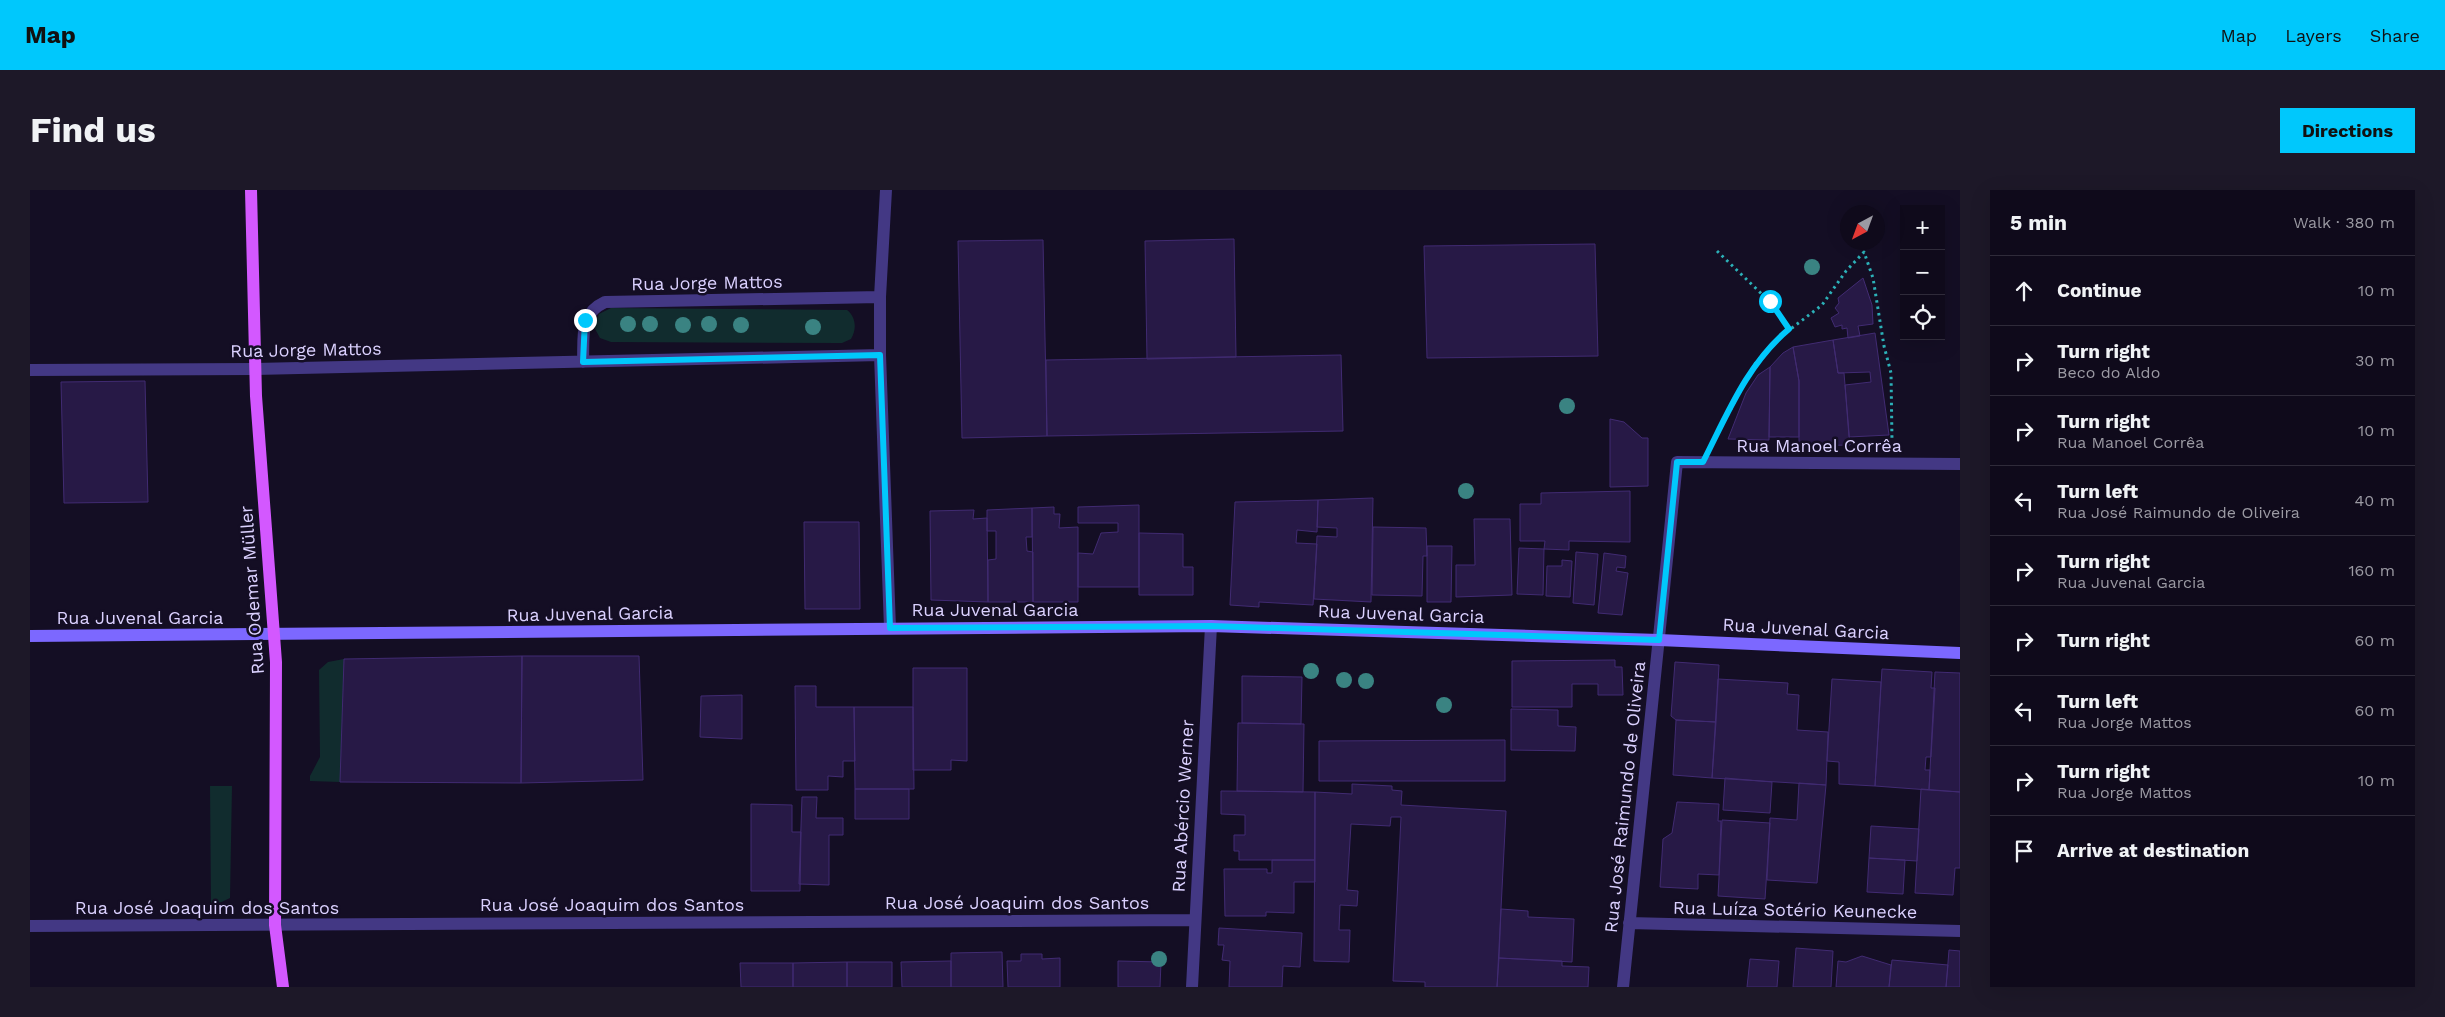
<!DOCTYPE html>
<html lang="en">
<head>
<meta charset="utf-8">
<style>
	:root { --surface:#0f0a1b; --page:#1d1828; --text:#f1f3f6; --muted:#9b9aa3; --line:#2f2b3a; --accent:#00c8fc }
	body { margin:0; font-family:"Work Sans",sans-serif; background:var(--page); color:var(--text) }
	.controls { position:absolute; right:15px; top:15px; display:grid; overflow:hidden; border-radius:0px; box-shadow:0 5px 20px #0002 }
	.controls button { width:45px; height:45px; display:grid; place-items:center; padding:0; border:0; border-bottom:1px solid var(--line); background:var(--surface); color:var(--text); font:25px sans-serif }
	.compass { position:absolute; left:1810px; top:15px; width:45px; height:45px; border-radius:50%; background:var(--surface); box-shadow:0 5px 20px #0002; rotate:221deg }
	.stop { position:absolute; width:15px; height:15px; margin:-11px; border:4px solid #00c8fc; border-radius:50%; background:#fff }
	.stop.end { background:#00c8fc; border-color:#fff; box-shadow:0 1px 5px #0008 }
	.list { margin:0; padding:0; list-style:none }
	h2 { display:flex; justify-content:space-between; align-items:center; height:65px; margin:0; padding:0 20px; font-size:21px }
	h2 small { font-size:16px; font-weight:400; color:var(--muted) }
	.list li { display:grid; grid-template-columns:32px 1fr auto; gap:15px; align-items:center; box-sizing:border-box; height:70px; padding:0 20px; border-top:1px solid var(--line) }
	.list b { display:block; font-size:19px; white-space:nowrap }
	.list p { margin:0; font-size:16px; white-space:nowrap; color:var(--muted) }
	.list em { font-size:16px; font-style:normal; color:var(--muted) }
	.icon { flex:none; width:28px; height:28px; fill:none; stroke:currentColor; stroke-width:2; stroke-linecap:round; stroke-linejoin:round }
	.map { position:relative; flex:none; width:1930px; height:797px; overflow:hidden; border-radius:0px }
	header { display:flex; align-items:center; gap:30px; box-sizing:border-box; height:70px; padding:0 25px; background:var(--accent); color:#111 }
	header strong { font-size:24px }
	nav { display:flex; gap:28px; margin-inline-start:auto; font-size:18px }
	.intro { display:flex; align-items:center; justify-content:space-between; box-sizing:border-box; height:120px; padding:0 30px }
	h1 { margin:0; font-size:35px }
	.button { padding:12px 22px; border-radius:0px; background:var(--accent); color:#111; font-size:18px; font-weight:700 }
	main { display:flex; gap:30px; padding:0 30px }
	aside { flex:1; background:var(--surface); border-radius:0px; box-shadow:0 5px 20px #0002 }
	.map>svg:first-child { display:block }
</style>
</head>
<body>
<header>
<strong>Map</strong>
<nav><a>Map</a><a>Layers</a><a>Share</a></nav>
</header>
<div class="intro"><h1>Find us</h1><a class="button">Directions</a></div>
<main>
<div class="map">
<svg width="1930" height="797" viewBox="0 0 1930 797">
	<rect width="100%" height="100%" fill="#140e24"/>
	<path fill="#112c2e" d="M581,118L817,120C826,127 827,139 821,149L812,153L581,152L570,148L564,137L569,124Z
		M314,469L310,592L280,591V586L290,567L289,480L298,472Z
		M180,596H202L200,708L181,717Z"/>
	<path fill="#271946" stroke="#412b72" d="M1204,49L1206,167L1117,169L1115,51Z
		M1013,50L1017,246L932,248L928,51Z
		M1565,54L1568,166L1397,168L1394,56Z
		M1833,88L1842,115L1843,134L1828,136L1830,146L1818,148L1817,138L1812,139V135L1805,137L1801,128L1809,123L1805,118L1809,113L1808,108Z
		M1845,143L1859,245L1819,247L1815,195L1841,192L1840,182L1808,183L1803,150Z
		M1803,150L1808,183H1814L1820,255L1769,256V191L1763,157Z
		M1763,157L1769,191V247H1739L1740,177L1753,163Z
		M1311,165L1313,241L1017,246L1016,170Z
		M1740,177L1739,250L1698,249L1716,203L1728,185Z
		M115,191L118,312L34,313L31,192Z
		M1580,229L1594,232L1612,248H1618V296L1580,297Z
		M1600,301V352L1539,351V360L1514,359L1515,351H1490V314H1511V303Z
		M1343,308L1341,412L1284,409L1287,346L1307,347V338L1287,337L1288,310Z
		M1288,310L1287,342L1267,340L1266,353L1287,354L1283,415L1229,412V417L1200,415L1205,312Z
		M1109,315V397H1048V363L1063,364L1071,343L1088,342V333H1048V317Z
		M1024,317V324H1030L1029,338L1048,337V412H1003L1002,318Z
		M1002,318V347H996L997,361L1003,362V412H958V370L966,369V341H957V320Z
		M944,320L943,329L957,328L958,412L901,410L900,321Z
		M1444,329H1480L1482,405L1426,407V375H1445Z
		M774,332H829L830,419H775Z
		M1343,337L1396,338L1397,366H1393L1392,406L1342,405Z
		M1109,343L1153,344V377H1163V405H1109Z
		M1397,356H1422L1421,412H1397Z
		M1489,358L1514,359L1513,405L1487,404Z
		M1546,362L1568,364L1564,415L1543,413Z
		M1574,363L1596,366L1595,378L1587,377L1586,381L1598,383L1592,425L1568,423Z
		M1532,370L1542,371L1540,407L1516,406L1517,376H1532Z
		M492,466H609L613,590L491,593Z
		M492,466L491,593L310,592L314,469Z
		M1585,470V477H1592L1593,505H1568V494H1542V517H1482V471Z
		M1645,472L1689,475L1686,532L1646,530L1641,526Z
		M883,478H937V571L921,570V580H883Z
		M1852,479L1902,482L1901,498H1905L1901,567H1896L1895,580H1900L1899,600L1845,596Z
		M1905,482L1930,483V602L1899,600Z
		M1212,486L1272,487L1271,534L1212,533Z
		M1688,489L1758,493L1757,504L1769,505L1767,540L1798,542L1796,595L1682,588Z
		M1802,489L1851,492L1845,596L1809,594V572L1797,571Z
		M765,496H786V517H824L825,571H813V587L798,586V600H766Z
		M712,505V549L670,547L671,506Z
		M824,517H883L884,599H825Z
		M1481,519L1528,520V536L1546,537L1545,561L1481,560Z
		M1646,530L1686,532L1682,588L1643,585Z
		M1208,533L1274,534L1273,602L1207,601Z
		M1475,550V591H1289V551Z
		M1695,588L1742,592L1740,623L1693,620Z
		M1769,593L1796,595L1787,693L1737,690L1740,628L1767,630Z
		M1322,594L1362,596V600L1372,601L1371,615L1476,621L1467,797H1395V792L1363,791L1371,627H1361L1360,636L1321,634L1317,700L1328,701L1327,716L1310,715L1309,740H1320L1319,772L1284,771L1285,602L1322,604Z
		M825,599H879V629H825Z
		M1891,599L1930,602V678H1925L1923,705L1885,703Z
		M1191,601L1285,602V670H1209V661H1204V645H1215V625L1191,624Z
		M772,607H787L786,628H813V645H799V695L769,694Z
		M1647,612L1689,614L1688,631H1691L1689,685L1668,684V699L1630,697L1633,649L1642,643Z
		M721,614L762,615V642H771L770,701H721Z
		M1692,630L1740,633L1735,709L1688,706Z
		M1841,636L1889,639L1887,671L1839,668Z
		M1839,668L1875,670L1873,704L1837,702Z
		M1242,670H1285V692H1264V723L1236,722V726H1195L1194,679H1237V683H1242Z
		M1471,719L1498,721V727L1544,729L1542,772L1469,768Z
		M1189,738L1272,743L1270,777L1253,776L1252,797H1199L1200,771L1192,770L1194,755H1188Z
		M1766,758L1803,761L1801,797H1763Z
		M1919,760L1930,761V797H1916Z
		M972,762L973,797H921V763Z
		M991,764H1012V769L1030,768V797H978L977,771H991Z
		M1832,766L1861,775L1859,797H1806L1808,771L1816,772Z
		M1469,768L1532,771V776L1559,777L1558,797H1467Z
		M1720,769L1749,771L1747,797H1717Z
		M1862,770L1918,775L1916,797H1859Z
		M921,771V797H872L871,772Z
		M1088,771L1131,772L1130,797H1088Z
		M817,772V797H763V773Z
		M817,772H862V797H817Z
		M710,773H763V797H711Z"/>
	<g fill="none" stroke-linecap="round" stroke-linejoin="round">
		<path stroke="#2cb1b8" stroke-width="3" stroke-dasharray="2.5 4" stroke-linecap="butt" d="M1687,61L1739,111L1759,139
			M1685,249L1724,175L1745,151L1792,115L1816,81L1834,62L1843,88L1854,156L1861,183L1862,251"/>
		<path stroke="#433884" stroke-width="12" d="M856,0L850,107V165L860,438
			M553,172C554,146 549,124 575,112L850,107
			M0,180L225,179L850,165
			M1599,733L1930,741
			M0,736L1165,730
			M1162,797L1181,436
			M1593,797L1647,272L1930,274"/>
		<path stroke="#7c68ff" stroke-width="12" d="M0,446L1181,436L1629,450L1930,463"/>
		<path stroke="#d358ff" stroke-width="12" d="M221,0L226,206L246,472L245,735L253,797"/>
	</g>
	<g fill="#3a8382">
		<circle cx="1782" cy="77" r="8"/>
		<circle cx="598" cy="134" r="8"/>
		<circle cx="620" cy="134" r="8"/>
		<circle cx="679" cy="134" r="8"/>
		<circle cx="653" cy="135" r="8"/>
		<circle cx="711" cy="135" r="8"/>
		<circle cx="783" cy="137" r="8"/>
		<circle cx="1537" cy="216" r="8"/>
		<circle cx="1436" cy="301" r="8"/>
		<circle cx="1281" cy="481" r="8"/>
		<circle cx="1314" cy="490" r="8"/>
		<circle cx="1336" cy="491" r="8"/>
		<circle cx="1414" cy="515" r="8"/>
		<circle cx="1129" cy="769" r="8"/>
	</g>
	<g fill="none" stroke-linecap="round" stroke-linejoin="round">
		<path stroke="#00c8fc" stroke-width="6" d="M555,130L553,172L850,165L860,438L1181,436L1629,450L1647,272H1673C1697,225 1717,174 1759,139L1740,111"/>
	</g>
	<g text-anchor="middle" stroke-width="5" stroke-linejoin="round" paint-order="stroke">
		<g font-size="18" fill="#dbd1ff" stroke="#140e24">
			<text transform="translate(677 93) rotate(-1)" y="6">Rua Jorge Mattos</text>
			<text transform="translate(276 160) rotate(-1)" y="6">Rua Jorge Mattos</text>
			<text x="1789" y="262">Rua Manoel Corrêa</text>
			<text transform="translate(222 400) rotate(-94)" y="6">Rua Odemar Müller</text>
			<text x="965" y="426">Rua Juvenal Garcia</text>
			<text transform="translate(560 424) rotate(-1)" y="6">Rua Juvenal Garcia</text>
			<text transform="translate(1371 424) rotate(2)" y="6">Rua Juvenal Garcia</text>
			<text x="110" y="434">Rua Juvenal Garcia</text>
			<text transform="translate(1776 439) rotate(3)" y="6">Rua Juvenal Garcia</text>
			<text transform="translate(1595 607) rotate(-84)" y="6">Rua José Raimundo de Oliveira</text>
			<text transform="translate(1153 616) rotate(-87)" y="6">Rua Abércio Werner</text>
			<text x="987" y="719">Rua José Joaquim dos Santos</text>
			<text x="582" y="721">Rua José Joaquim dos Santos</text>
			<text x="177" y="724">Rua José Joaquim dos Santos</text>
			<text transform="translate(1765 720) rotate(1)" y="6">Rua Luíza Sotério Keunecke</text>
		</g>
	</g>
</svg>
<div class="controls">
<button>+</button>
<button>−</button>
<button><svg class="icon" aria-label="locate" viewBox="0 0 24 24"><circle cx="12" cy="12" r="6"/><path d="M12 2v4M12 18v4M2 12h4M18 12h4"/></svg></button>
</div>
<svg class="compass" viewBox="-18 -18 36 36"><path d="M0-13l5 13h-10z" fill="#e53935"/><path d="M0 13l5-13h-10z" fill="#9b9aa3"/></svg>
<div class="stop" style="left:1740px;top:111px"></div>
<div class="stop end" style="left:555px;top:130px"></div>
</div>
<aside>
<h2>5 min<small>Walk · 380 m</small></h2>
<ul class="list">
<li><svg class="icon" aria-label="ahead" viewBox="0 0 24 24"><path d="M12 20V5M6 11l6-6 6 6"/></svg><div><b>Continue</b></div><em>10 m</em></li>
<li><svg class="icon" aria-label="right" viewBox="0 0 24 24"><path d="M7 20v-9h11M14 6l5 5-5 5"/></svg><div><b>Turn right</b><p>Beco do Aldo</p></div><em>30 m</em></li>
<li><svg class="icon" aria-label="right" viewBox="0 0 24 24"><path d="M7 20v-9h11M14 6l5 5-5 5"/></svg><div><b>Turn right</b><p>Rua Manoel Corrêa</p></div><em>10 m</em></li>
<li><svg class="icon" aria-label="left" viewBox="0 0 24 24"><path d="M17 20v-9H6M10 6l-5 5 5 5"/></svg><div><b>Turn left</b><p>Rua José Raimundo de Oliveira</p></div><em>40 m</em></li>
<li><svg class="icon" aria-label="right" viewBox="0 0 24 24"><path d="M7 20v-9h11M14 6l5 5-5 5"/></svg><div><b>Turn right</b><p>Rua Juvenal Garcia</p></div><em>160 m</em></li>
<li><svg class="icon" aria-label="right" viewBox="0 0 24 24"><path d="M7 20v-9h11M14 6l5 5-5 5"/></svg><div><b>Turn right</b></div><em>60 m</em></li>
<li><svg class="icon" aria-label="left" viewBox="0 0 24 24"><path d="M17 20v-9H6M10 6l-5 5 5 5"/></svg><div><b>Turn left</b><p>Rua Jorge Mattos</p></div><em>60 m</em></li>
<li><svg class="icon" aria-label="right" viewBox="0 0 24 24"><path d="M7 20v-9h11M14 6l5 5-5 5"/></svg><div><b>Turn right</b><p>Rua Jorge Mattos</p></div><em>10 m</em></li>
<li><svg class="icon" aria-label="arrive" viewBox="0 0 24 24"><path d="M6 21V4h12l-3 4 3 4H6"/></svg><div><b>Arrive at destination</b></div></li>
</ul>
</aside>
</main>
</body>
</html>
